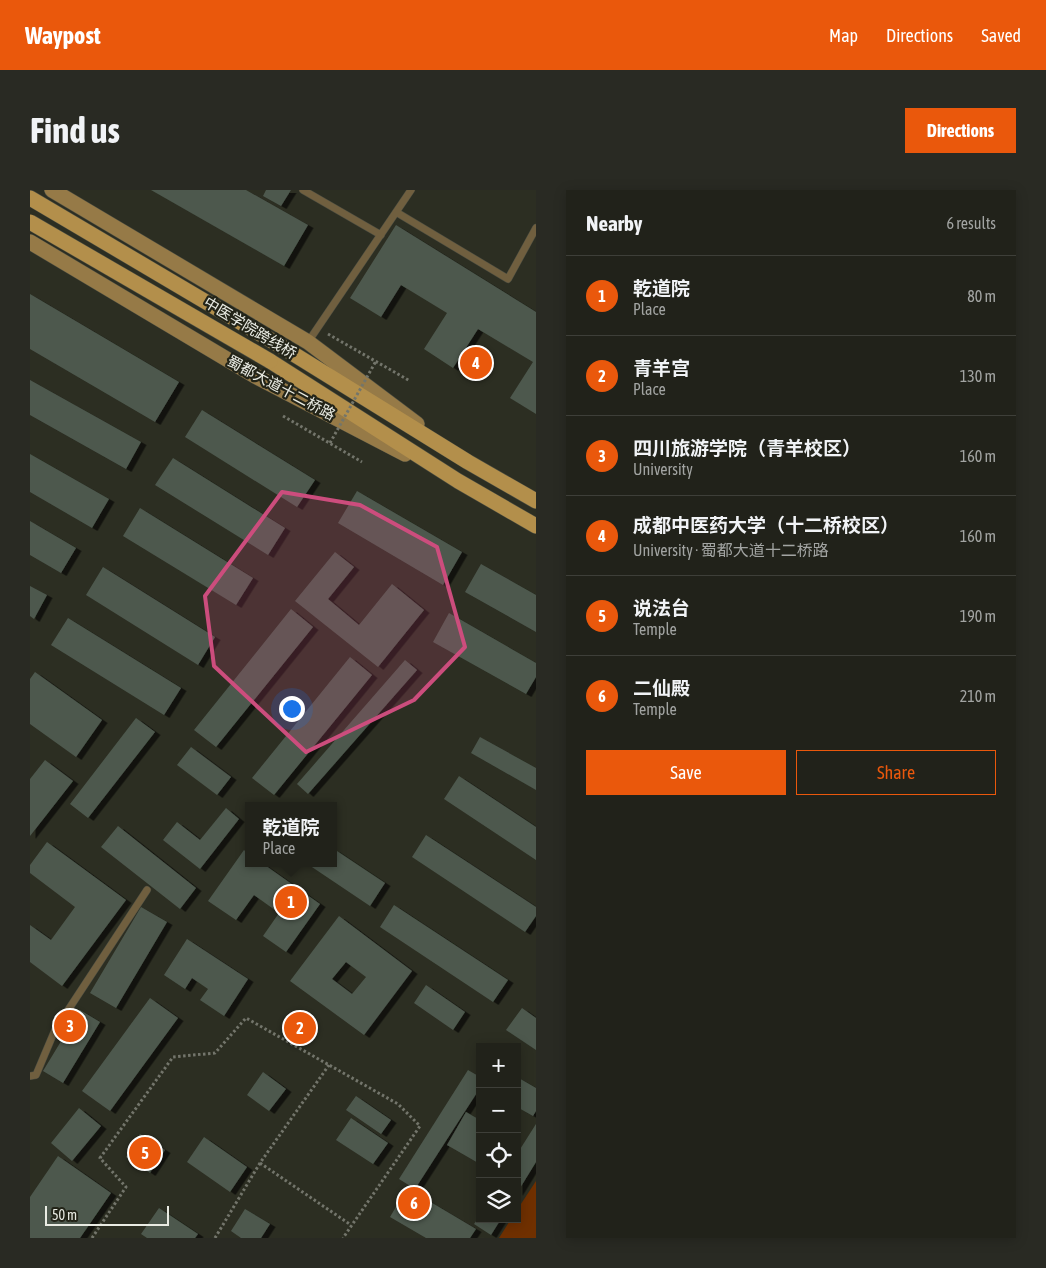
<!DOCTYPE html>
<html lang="en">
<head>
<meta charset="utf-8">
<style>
	:root { --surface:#21221a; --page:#292a23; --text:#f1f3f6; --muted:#a2a4a2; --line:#3e3f39; --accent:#ea580c }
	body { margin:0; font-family:"Asap Condensed","Noto Sans SC",sans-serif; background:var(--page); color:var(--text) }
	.controls { position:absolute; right:15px; bottom:15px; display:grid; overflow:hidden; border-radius:0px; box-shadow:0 2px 12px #0003 }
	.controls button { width:45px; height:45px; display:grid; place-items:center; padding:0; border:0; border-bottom:1px solid var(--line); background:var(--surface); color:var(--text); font:25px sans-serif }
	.scale { position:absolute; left:15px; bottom:12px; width:124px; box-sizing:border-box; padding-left:5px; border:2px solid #e9ebe3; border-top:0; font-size:14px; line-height:18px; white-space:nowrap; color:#e9ebe3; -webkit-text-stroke:4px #232418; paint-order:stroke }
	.you { position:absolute; left:261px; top:518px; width:18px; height:18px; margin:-12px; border:4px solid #fff; border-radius:50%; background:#1a73e8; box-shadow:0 0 0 8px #1a73e833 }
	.badge { display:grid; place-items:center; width:32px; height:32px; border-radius:50%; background:var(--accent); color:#fff; font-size:16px; font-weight:700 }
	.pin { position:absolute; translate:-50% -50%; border:2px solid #fff; box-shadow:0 1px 5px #0006 }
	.popup { position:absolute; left:215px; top:612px; width:92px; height:65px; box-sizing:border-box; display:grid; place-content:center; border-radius:0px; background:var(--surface); filter:drop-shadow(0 1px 4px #0005); font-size:16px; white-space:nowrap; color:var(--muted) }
	.popup b { font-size:19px; color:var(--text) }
	.popup::after { content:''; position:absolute; left:50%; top:100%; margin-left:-10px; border:10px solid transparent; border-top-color:var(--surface) }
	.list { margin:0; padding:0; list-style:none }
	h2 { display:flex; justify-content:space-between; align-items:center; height:65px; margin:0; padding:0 20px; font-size:21px }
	h2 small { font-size:16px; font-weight:400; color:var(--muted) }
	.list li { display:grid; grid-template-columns:32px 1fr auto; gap:15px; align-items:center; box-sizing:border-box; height:80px; padding:0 20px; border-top:1px solid var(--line) }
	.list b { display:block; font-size:19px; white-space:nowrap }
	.list p { margin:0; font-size:16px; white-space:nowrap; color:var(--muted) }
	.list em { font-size:16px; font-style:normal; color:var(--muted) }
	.actions { display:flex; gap:10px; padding:15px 20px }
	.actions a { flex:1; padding:11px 0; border:1px solid var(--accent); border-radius:0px; text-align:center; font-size:18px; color:var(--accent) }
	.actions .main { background:var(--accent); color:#fff }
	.icon { flex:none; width:28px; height:28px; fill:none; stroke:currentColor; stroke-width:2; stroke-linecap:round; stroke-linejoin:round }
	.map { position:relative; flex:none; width:506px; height:1048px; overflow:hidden; border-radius:0px }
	header { display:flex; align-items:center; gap:30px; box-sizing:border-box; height:70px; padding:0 25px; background:var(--accent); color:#fff }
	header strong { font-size:24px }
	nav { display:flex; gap:28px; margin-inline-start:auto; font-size:18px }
	.intro { display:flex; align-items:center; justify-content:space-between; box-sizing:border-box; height:120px; padding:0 30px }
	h1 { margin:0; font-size:35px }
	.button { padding:12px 22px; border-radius:0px; background:var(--accent); color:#fff; font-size:18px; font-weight:700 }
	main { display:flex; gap:30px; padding:0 30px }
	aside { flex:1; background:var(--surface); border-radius:0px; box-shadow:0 2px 12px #0003 }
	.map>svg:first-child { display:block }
</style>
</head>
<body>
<header>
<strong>Waypost</strong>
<nav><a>Map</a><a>Directions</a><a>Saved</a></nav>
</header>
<div class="intro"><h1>Find us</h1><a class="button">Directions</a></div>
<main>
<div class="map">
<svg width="506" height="1048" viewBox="0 0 506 1048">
	<defs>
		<filter id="shadow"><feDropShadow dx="5.5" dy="3" stdDeviation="0" flood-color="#0009"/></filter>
	</defs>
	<rect width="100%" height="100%" fill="#2c2e22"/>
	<path fill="#703000" d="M506,991V1048H469L481,1029H487V1020Z"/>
	<path fill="#4d584d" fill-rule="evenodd" filter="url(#shadow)" d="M121,0H216L278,35L254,76Z
		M236,0H261L251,16L233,6Z
		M366,35L506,122V224L480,208L503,172L448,139L423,178L394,159L417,123L371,95L351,127L320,108Z
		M0,104L149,192L125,232L0,159Z
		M0,190L111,252L96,279L0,225Z
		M172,220L285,290L267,317L155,247Z
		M0,264L79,309L62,338L0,302Z
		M143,268L255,338L238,365L125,295Z
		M327,301L432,362L413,395L308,333Z
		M110,318L223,388L206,415L93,346Z
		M0,331L46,358L31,383L0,365Z
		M305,362L324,377L298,409L329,435L362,394L394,420L348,477L265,411Z
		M451,374L506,405V442L435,402Z
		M73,377L185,447L168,475L56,405Z
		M0,396L17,405L4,429L0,426Z
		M261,419L283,437L186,557L164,540Z
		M419,423L506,473V487L496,504L403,452Z
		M38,428L151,498L134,525L21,455Z
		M320,467L342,485L244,605L222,588Z
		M375,470L387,480L278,604L267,594Z
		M5,482L72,530L46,567L0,534V489Z
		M106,528L125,542L58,628L40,614Z
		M450,547L506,578V600L441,563Z
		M161,557L201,587L187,605L147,575Z
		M15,570L43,591L0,646V589Z
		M429,586L506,637V670L414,609Z
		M196,618L209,629L170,679L133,650L147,632L170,650Z
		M88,636L166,698L150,719L71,657Z
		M396,645L506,717V726L495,742L382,667Z
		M17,652L96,710L32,796L0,772V735L21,750L45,717L0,683V675Z
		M304,659L355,693L340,716L276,673H304Z
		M214,660L218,664V673H232L290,714L256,762L233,746L249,723L224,705L206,730L178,711Z
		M364,715L478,790L463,812L350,737Z
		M111,717L137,732L86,818L60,803Z
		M309,726L382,781L334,845L260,791ZM316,772L336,787L322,804L302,789Z
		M157,749L218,789L194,826L170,810L178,799L162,788L155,799L134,785Z
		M396,795L435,822L423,840L384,813Z
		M120,808L148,828L80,921L52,901Z
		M492,818L506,828V860L476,840Z
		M50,820L70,832L33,893L13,881Z
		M438,880L450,887V898L385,999L369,989Z
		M233,882L256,899L239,921L217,905Z
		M487,887L506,898V921L503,926L487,917Z
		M326,906L361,930L351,944L316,920Z
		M49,918L71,936L42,971L21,953Z
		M436,922L450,930V974L417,955Z
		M321,928L358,953L343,974L306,950Z
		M506,934V972L487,1003V964Z
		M110,944L135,960L120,983L96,967Z
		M174,947L217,977L200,1002L157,972Z
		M28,966L81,1003L50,1048H0V1007Z
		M377,998L446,1039L440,1048H396L360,1027Z
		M129,1018L168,1044L165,1048H117L111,1044Z
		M215,1019L240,1034L231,1048H211L201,1041Z
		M450,1026V1029H471L461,1045L444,1034Z"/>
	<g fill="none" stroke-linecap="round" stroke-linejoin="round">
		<defs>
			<path id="lane" d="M273,0L351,45
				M366,22L478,89L506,38
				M278,152L381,0
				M0,886L6,885L25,840L117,700"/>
			<path id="secondary" d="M22,0L278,152L387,234
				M0,52L225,186L375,264"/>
			<path id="primary" d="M0,8L249,155L438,272L506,311
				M240,171L428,291L506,336"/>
		</defs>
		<use href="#lane" stroke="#4a4c41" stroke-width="8"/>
		<use href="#secondary" stroke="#4a4c41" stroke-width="16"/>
		<use href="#primary" stroke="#4a4c41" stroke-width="16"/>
		<path stroke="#73756b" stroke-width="3" stroke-dasharray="2.5 2.5" stroke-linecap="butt" d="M298,144L380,191
			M253,226L332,272
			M230,973L321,1035
			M62,1048L96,997L70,968L143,867L185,863L216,828L368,914L390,936L313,1048
			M185,1048L230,973L299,875"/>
		<use href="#lane" stroke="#705f3f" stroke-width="7"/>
		<use href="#secondary" stroke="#967a47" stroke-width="15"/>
		<use href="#primary" stroke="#b38f4b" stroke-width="15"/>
		<defs>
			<path id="primary-bridge" d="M0,32L240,171"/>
		</defs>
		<use href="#primary-bridge" stroke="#4a4c41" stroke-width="16" stroke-linecap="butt"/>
		<path stroke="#73756b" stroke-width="3" stroke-dasharray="2.5 2.5" stroke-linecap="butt" d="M300,253L346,171"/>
		<use href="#primary-bridge" stroke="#b38f4b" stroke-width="15"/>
	</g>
	<path fill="#cc4d7d" fill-opacity="0.2" stroke="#cc4d7d" stroke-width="4" stroke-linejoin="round" d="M252,302L330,315L407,357L435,457L384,510L276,562L184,476L175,406Z"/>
	<g text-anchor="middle" stroke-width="4.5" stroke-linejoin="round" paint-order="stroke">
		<g font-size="15" fill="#e9ebe3" stroke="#232418">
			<text transform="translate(220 138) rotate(31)" y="5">中医学院跨线桥</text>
			<text transform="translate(251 198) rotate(28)" y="5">蜀都大道十二桥路</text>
		</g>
	</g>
</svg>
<div class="controls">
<button>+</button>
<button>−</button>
<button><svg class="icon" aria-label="locate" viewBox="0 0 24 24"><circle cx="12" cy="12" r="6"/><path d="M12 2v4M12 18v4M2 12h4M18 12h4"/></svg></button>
<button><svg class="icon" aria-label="layers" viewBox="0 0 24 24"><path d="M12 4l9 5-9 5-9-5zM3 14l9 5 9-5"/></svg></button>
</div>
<div class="scale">50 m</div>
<div class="you"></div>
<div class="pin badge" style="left:261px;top:712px">1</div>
<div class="popup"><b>乾道院</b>Place</div>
<div class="pin badge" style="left:270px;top:838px">2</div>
<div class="pin badge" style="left:40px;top:836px">3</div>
<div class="pin badge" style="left:446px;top:173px">4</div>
<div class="pin badge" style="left:115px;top:963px">5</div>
<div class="pin badge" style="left:384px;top:1013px">6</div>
</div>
<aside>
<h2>Nearby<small>6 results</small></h2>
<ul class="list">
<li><span class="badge">1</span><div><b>乾道院</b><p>Place</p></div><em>80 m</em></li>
<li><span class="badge">2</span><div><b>青羊宫</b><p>Place</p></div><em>130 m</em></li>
<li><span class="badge">3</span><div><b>四川旅游学院（青羊校区）</b><p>University</p></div><em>160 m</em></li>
<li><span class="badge">4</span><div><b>成都中医药大学（十二桥校区）</b><p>University · 蜀都大道十二桥路</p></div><em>160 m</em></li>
<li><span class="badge">5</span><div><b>说法台</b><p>Temple</p></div><em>190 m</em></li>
<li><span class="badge">6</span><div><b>二仙殿</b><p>Temple</p></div><em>210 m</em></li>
</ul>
<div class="actions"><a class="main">Save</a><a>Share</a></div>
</aside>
</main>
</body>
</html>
